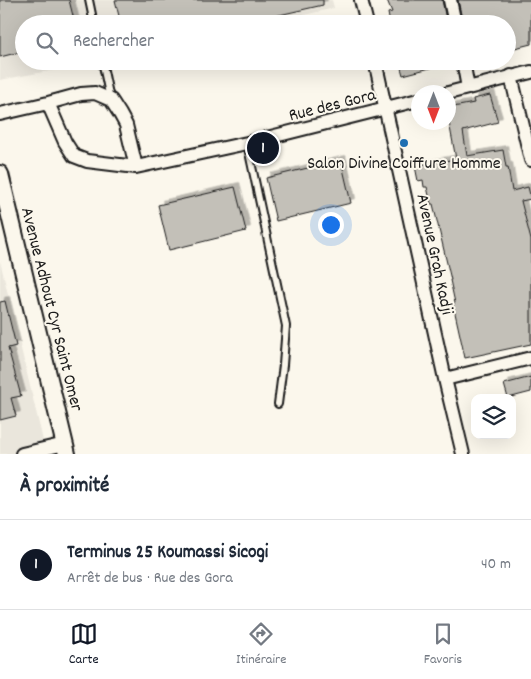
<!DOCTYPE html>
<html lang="fr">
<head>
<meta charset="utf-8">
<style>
	:root { --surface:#fff; --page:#f6f6f7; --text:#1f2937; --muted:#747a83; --line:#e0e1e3; --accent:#111827 }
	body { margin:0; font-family:Dekko,sans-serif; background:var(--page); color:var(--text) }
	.controls { position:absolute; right:15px; bottom:15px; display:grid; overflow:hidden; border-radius:10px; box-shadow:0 5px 20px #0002 }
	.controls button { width:45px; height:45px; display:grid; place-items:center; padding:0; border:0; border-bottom:1px solid var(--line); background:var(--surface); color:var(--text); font:25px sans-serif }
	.compass { position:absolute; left:411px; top:85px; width:45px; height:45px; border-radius:50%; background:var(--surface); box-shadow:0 5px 20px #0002; rotate:180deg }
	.you { position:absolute; left:330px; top:224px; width:18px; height:18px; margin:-12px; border:4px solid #fff; border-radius:50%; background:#1a73e8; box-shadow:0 0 0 8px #1a73e833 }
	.badge { display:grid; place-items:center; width:32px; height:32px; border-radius:50%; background:var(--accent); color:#fff; font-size:16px; font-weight:700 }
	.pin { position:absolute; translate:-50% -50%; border:2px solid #fff; box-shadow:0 1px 5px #0006 }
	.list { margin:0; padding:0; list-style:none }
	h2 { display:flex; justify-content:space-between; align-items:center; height:65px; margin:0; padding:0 20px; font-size:21px }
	h2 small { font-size:16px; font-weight:400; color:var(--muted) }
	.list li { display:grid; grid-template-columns:32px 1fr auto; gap:15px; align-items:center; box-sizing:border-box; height:90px; padding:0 20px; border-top:1px solid var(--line) }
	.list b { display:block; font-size:19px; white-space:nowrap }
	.list p { margin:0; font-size:16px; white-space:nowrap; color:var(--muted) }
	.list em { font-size:16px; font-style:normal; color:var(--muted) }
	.icon { flex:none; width:28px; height:28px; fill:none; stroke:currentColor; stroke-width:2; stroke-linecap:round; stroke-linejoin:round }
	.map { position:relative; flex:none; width:531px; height:454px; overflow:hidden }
	.search { position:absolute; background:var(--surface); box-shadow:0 5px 20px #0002; left:15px; right:15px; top:15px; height:55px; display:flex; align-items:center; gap:12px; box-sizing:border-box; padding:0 18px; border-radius:28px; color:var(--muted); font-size:19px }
	.sheet { height:155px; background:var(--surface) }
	nav { display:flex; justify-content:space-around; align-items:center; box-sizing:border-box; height:70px; border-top:1px solid var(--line); background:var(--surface); font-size:14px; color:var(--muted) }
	nav a { display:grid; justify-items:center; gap:2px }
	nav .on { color:var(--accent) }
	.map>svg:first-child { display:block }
</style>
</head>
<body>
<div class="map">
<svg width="531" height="454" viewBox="0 0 531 454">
	<defs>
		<filter id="shadow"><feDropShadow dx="4.5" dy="-4.5" stdDeviation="0" flood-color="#0004"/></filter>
	</defs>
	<rect width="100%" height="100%" fill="#fbf7ec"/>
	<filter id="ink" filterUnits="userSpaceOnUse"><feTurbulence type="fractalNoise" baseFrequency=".02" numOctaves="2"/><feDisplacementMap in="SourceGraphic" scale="10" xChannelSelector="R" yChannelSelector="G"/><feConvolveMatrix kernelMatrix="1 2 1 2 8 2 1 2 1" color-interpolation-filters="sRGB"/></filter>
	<g filter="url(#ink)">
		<path fill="#eae6dc" d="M0,0H332L334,8L266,24H24V61H103L0,80Z
			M0,261L41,432L46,454H0Z"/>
		<path fill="#c3c0b8" stroke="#1c1c1c" filter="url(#shadow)" d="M0,0H69L75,24H24V51L0,57Z
			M115,0H323V5L240,24H121Z
			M387,0H442L447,24H390L388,13L392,12Z
			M458,0H531V44L507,50V24H463Z
			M399,61H438V66L403,75Z
			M490,95L498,122L463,131L467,156L503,150L506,167H508L512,191L528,187L531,199L521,201L531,240V344L465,358L453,304L455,303L450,280H451L433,204H431L427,187H424L423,180L418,181L415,166L456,159L448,117V108L474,103L473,99Z
			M341,160L351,203L276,221L266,178Z
			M235,187L246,231L169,250L158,205Z
			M5,301L16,346L8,348L21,396L11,398L16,416L0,420V302Z
			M531,377V392L508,398L504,384Z"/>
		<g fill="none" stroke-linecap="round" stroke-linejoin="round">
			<defs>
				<path id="service" d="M89,0L94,24
					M102,61L110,99
					M247,143L286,326L283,365L278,404"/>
				<path id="minor" d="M361,0L367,24
					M450,0L455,24
					M375,61L445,379L463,454
					M463,61L468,88
					M511,76L531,160
					M448,93L531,72
					M48,103L65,142L74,156L87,161L136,167L247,143L418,100
					M0,114L48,103L81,94L95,93L111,100L120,114L126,125L136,167
					M445,379L531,358
					M22,454L65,444"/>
				<path id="tertiary" d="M0,174L67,454"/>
			</defs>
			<use href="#service" stroke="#1c1c1c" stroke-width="10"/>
			<use href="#minor" stroke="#1c1c1c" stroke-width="16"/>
			<use href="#tertiary" stroke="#1c1c1c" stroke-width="20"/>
			<use href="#service" stroke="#fbf7ec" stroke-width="6"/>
			<use href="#minor" stroke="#fbf7ec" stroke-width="12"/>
			<use href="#tertiary" stroke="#fbf7ec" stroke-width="16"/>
		</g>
	</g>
	<circle fill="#1f6fb2" stroke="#fbf7ec" stroke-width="2" cx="404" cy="143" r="5"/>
	<g text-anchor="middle" stroke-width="4" stroke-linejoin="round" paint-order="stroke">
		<g font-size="18" fill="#1c1c1c" stroke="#fbf7ec">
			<text transform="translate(332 104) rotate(-14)" y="6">Rue des Gora</text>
			<text transform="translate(436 254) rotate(78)" y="6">Avenue Grah Kadji</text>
			<text transform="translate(53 309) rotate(76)" y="6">Avenue Adhout Cyr Saint Omer</text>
		</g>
		<g font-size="18" fill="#1c1c1c" stroke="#fbf7ec">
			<text x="404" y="168">Salon Divine Coiffure Homme</text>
		</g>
	</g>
</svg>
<div class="controls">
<button><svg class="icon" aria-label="layers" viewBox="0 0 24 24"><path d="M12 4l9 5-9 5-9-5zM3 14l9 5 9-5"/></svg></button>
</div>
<svg class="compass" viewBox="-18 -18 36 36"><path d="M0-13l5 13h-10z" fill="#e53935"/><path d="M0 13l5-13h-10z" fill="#747a83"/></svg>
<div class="you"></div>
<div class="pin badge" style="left:263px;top:148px">1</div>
<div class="search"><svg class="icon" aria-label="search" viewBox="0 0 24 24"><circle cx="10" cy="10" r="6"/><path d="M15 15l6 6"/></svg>Rechercher</div>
</div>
<section class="sheet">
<h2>À proximité<small></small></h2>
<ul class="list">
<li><span class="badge">1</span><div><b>Terminus 25 Koumassi Sicogi</b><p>Arrêt de bus · Rue des Gora</p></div><em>40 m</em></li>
</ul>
</section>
<nav>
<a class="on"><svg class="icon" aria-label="map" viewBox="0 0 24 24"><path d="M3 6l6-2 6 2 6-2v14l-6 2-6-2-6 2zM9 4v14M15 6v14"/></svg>Carte</a>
<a><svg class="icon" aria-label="directions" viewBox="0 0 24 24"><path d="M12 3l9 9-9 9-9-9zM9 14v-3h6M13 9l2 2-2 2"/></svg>Itinéraire</a>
<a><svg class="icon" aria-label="saved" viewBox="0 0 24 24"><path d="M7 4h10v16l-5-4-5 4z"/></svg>Favoris</a>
</nav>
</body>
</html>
